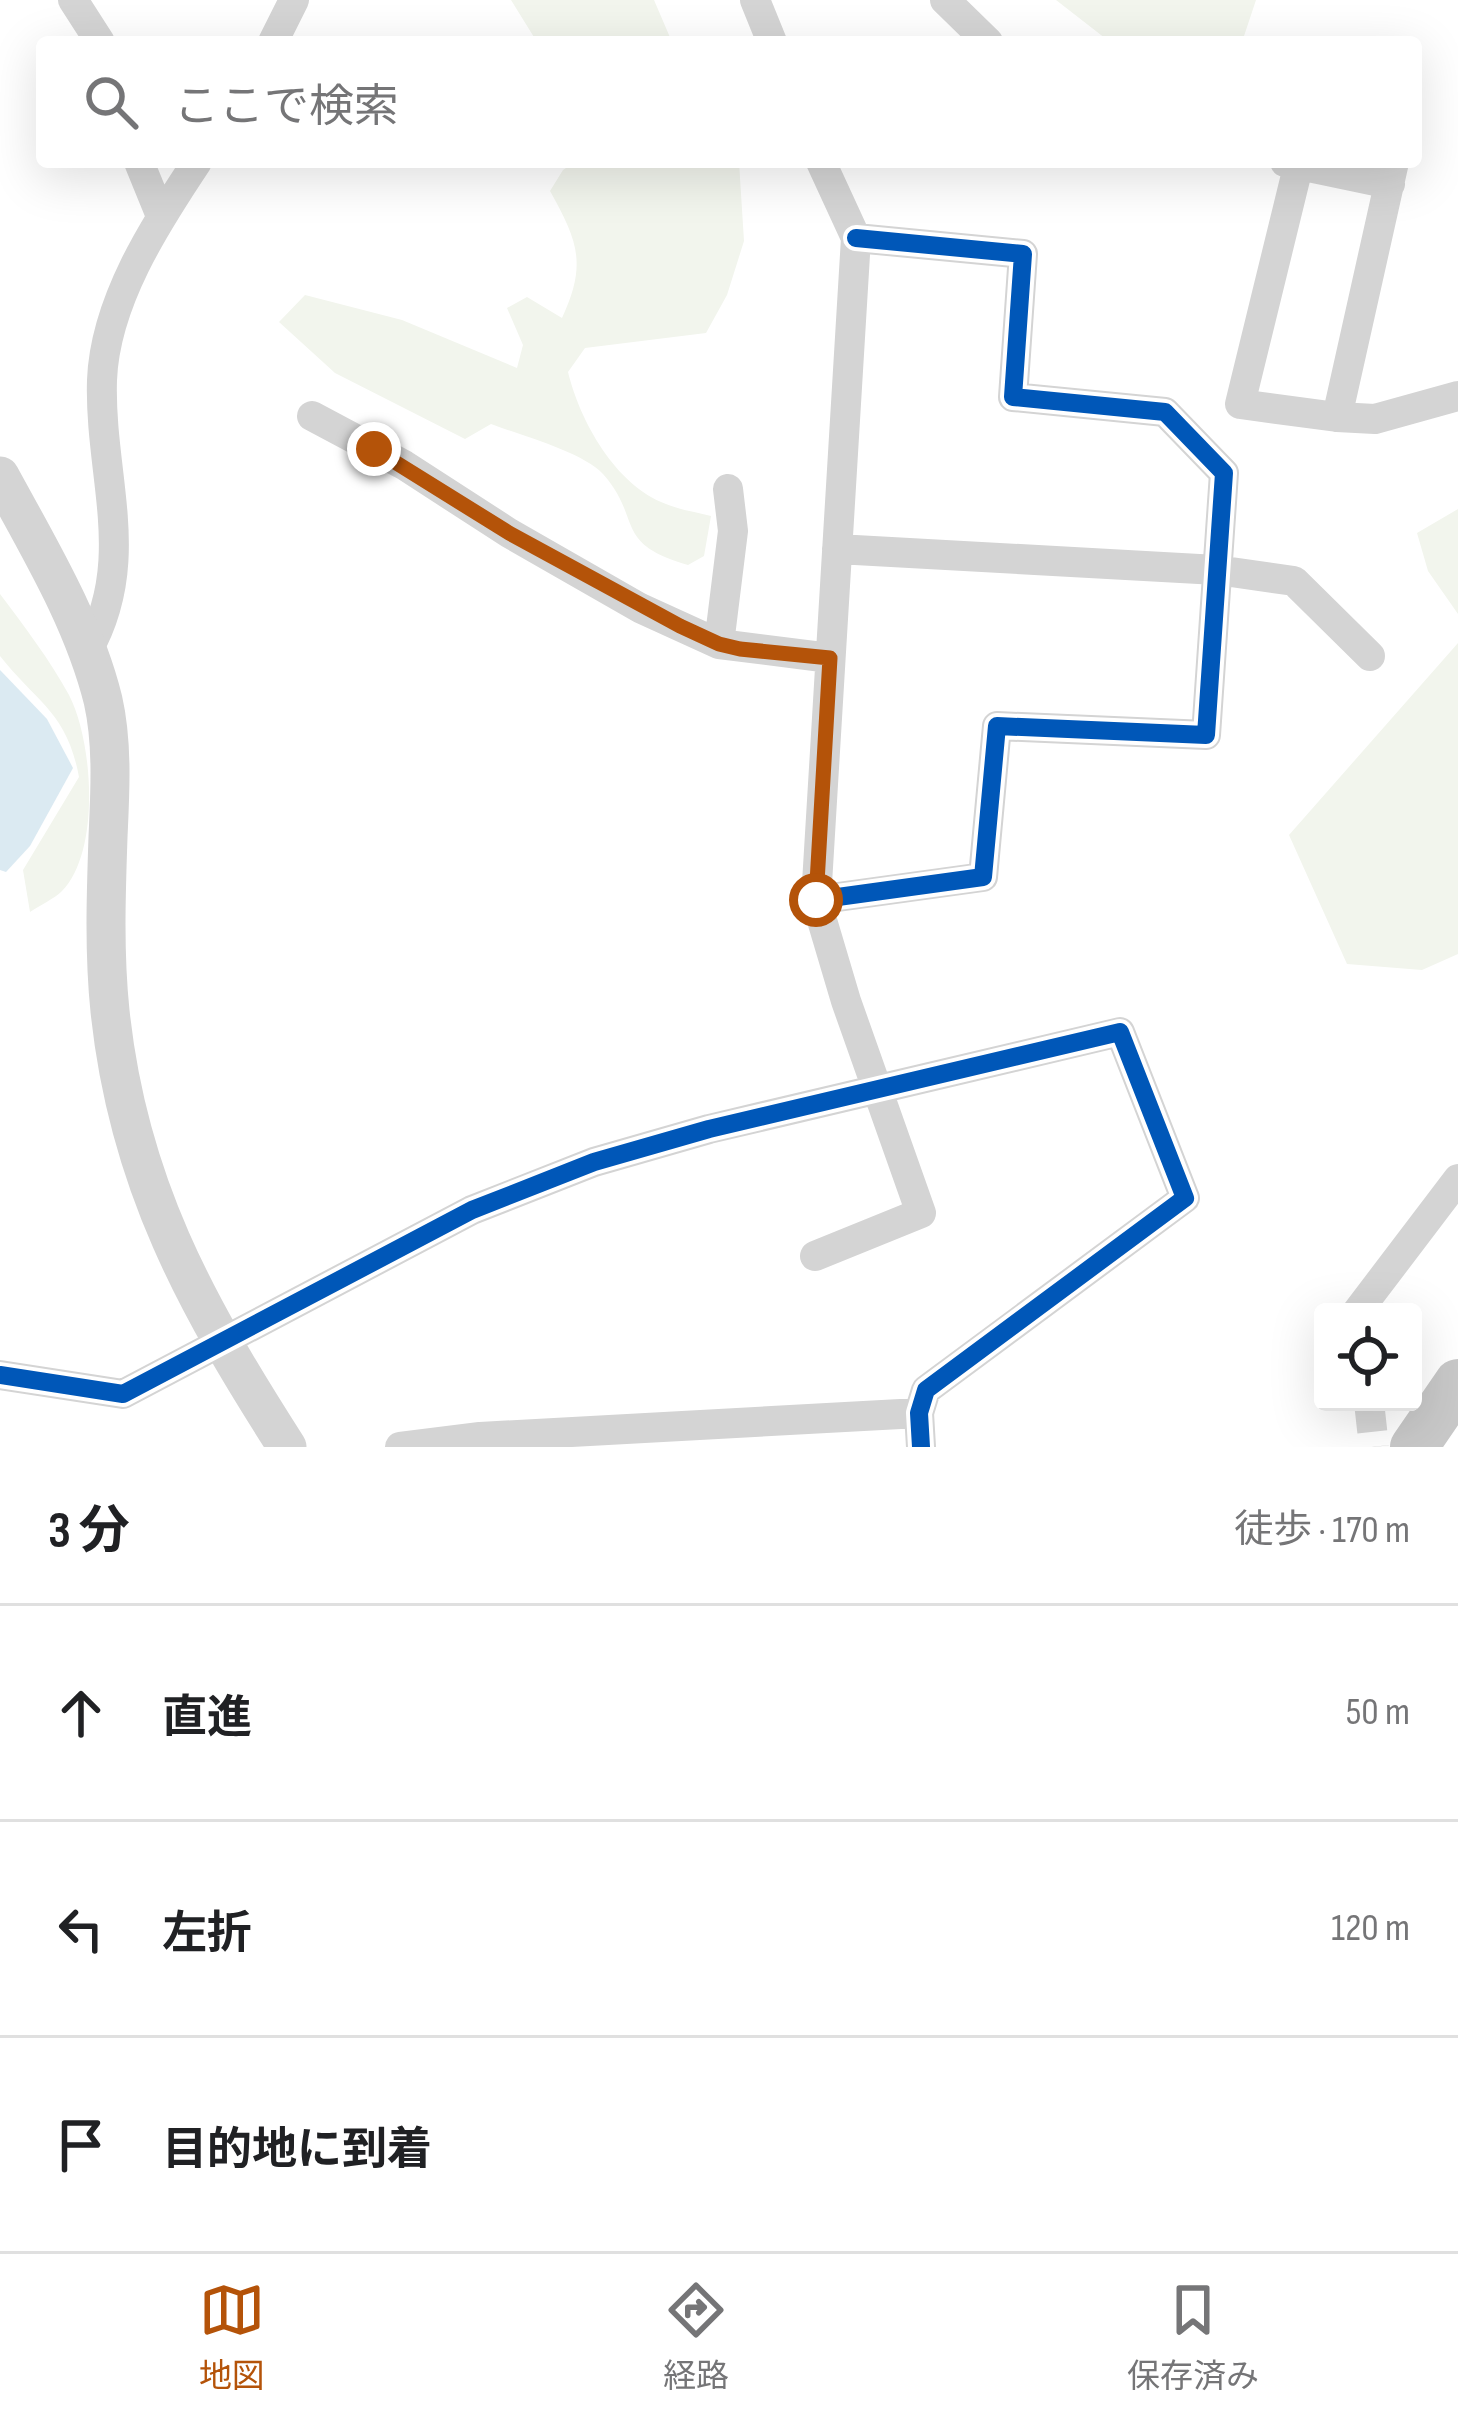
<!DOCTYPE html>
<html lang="ja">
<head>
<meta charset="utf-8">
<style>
	:root { --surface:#fff; --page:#f2f2f2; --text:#202124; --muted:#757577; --line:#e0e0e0; --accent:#b45309 }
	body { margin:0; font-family:"Sofia Sans Condensed","Noto Sans JP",sans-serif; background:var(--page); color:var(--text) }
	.controls { position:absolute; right:36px; bottom:36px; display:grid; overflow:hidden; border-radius:12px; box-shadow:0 12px 48px #0002 }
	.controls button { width:108px; height:108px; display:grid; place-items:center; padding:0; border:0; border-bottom:3px solid var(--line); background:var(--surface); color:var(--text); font:60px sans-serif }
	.stop { position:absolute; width:36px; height:36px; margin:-27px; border:9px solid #b45309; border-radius:50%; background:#fff }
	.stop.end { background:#b45309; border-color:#fff; box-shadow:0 3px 12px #0008 }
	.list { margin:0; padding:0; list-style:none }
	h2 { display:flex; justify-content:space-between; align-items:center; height:156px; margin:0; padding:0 48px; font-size:51px }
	h2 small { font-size:39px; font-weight:400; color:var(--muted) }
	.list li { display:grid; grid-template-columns:78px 1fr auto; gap:36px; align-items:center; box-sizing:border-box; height:216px; padding:0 48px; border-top:3px solid var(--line) }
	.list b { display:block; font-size:45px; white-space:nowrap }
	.list em { font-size:39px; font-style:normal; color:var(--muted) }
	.icon { flex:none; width:66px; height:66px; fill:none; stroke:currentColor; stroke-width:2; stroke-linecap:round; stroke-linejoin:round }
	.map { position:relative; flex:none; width:1458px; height:1447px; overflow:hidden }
	.search { position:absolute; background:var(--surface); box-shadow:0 12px 48px #0002; left:36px; right:36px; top:36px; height:132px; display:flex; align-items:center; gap:30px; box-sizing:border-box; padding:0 42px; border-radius:12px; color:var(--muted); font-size:45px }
	.sheet { height:804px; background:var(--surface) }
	nav { display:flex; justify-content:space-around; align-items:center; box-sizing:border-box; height:168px; border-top:3px solid var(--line); background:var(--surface); font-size:33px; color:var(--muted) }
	nav a { display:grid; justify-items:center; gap:6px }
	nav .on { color:var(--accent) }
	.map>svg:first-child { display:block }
</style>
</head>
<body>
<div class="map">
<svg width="1458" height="1447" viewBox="0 0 1458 1447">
	<rect width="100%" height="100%" fill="#fff"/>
	<path fill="#f2f5ed" d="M511,0H654L672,42H537Z
		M1056,0H1256L1242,42H1110Z
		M575,162H739L744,241L727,295L706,333L585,348L568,372C580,421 615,485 666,504C680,510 696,512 711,516L704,556L688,565C612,543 643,519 603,474C583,452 520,435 491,424L465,439L335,373L279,322L305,295L402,320L517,368L523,345L507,308L527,297L562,318C587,264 578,241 550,191L563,170Z
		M1458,509V614L1428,571L1417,533Z
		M0,594C24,626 50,660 69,695C93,741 101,851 62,891C54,899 40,905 30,912L23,870L79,777C67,712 37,703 0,656Z
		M1458,643V954L1422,970L1347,964L1289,835Z"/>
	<path fill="#dbeaf2" d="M0,670L47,719L73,768L30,846L6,872L0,870Z"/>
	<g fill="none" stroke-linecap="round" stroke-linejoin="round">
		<path stroke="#d6d6d6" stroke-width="30" stroke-dasharray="30 15" stroke-linecap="butt" d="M1369,1402L1374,1447"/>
		<path stroke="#d4d4d4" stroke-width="30" d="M73,0L100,42
			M755,0L772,42
			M945,0L988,42
			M273,42L294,0
			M139,162L161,216
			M1285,162L1390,184
			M1394,162L1337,417L1375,419L1458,396
			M1299,163L1240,404L1337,417
			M312,416L404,465L509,533L640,608L719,644L830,658
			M837,549L1217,570L1294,581L1370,656
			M719,644L733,531L728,489
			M87,652C139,560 99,477 102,380C105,302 155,225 197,162
			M816,900L983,877L997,726L1206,735L1224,473L1165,412L1013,397L1023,254L856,238
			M815,1256L921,1213L846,1001L816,900L856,238L821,162
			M1357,1312L1458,1179
			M0,1375L123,1394L472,1210L594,1162L709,1129L1120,1032L1185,1198L926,1390L919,1413L921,1447
			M400,1447L480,1437L919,1413"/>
		<path stroke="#d4d4d4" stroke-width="39" d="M0,476C39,548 83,620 103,700C113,744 110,793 108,837C106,895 104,953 110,1011C128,1183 196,1305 287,1447"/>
		<path stroke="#c8c8c8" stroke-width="48" d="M1414,1447L1458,1383"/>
		<defs>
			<path id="cycleway" d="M816,900L983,877L997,726L1206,735L1224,473L1165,412L1013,397L1023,254L856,238
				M0,1375L123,1394L472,1210L594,1162L709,1129L1120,1032L1185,1198L926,1390L919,1413L921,1447"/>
		</defs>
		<use href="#cycleway" stroke="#fff" stroke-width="26"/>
		<use href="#cycleway" stroke="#0057b8" stroke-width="18"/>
	</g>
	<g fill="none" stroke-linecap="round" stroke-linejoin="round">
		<path stroke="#b45309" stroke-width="15" d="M374,449L509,533L680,626L719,644L740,649L830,658L816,900"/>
	</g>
</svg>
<div class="controls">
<button><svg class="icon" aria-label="locate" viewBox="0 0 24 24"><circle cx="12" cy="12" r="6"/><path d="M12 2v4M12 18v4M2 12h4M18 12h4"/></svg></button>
</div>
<div class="stop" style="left:816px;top:900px"></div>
<div class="stop end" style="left:374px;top:449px"></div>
<div class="search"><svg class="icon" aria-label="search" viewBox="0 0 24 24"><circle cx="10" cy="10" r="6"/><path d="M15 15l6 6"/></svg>ここで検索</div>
</div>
<section class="sheet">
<h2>3 分<small>徒歩 · 170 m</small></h2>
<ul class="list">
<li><svg class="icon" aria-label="ahead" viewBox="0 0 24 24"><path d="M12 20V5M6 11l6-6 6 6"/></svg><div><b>直進</b></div><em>50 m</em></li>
<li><svg class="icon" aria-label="left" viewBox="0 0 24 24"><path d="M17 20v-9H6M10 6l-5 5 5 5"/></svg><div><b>左折</b></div><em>120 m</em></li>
<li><svg class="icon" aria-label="arrive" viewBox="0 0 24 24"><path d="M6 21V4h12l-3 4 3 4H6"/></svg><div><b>目的地に到着</b></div></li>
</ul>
</section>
<nav>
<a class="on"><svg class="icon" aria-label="map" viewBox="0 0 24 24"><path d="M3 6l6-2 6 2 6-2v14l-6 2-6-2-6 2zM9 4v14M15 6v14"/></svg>地図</a>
<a><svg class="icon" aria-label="directions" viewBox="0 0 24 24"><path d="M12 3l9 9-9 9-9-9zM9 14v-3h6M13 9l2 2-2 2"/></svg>経路</a>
<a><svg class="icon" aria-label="saved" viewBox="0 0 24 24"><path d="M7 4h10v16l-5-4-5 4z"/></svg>保存済み</a>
</nav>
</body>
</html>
